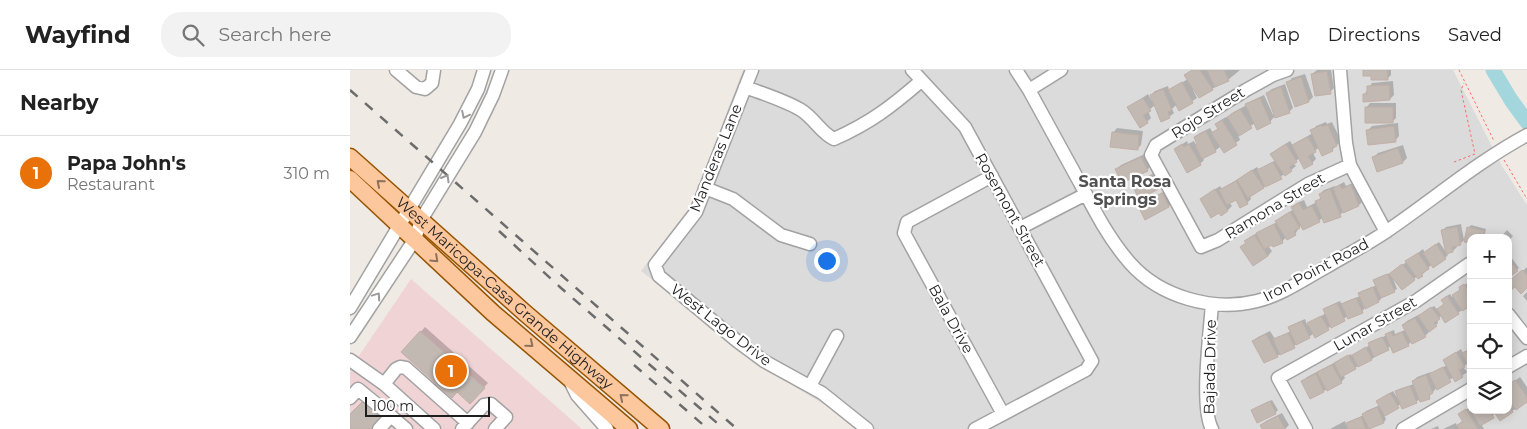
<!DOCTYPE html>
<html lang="en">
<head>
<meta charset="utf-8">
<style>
	:root { --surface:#fff; --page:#f2f2f2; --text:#222; --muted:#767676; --line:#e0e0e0; --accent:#cb0017 }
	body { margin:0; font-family:Montserrat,sans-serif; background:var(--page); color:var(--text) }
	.controls { position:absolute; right:15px; bottom:15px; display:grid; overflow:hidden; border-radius:10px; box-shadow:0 2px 12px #0003 }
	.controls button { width:45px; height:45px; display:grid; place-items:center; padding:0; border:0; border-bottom:1px solid var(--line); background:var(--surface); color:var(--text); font:25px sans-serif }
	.scale { position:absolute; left:15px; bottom:12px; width:125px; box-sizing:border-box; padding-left:5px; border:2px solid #1e1e1e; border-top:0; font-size:14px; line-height:18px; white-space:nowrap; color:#1e1e1e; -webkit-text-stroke:4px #fff; paint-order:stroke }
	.you { position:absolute; left:476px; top:190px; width:18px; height:18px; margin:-12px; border:4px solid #fff; border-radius:50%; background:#1a73e8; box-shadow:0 0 0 8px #1a73e833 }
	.badge { display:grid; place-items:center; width:32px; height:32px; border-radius:50%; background:var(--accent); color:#fff; font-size:16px; font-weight:700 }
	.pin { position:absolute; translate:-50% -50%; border:2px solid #fff; box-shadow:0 1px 5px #0006 }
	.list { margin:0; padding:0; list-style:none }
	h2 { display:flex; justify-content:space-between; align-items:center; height:65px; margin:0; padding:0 20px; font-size:21px }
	h2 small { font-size:16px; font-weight:400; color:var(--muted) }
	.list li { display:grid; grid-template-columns:32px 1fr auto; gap:15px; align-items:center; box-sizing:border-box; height:75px; padding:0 20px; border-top:1px solid var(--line) }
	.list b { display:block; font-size:19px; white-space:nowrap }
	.list p { margin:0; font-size:16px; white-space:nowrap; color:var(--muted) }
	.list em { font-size:16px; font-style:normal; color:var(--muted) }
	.icon { flex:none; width:28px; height:28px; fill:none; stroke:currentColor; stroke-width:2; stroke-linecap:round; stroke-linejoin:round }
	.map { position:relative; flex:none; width:1177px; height:359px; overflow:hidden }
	header { display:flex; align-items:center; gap:30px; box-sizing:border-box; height:70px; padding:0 25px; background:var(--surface); border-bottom:1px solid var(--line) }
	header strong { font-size:24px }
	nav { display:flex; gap:28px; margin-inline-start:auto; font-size:18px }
	.search { width:350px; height:45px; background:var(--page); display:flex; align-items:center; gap:12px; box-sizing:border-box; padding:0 18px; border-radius:20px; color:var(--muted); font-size:19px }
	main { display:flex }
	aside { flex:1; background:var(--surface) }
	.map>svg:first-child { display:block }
</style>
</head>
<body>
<header>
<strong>Wayfind</strong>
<div class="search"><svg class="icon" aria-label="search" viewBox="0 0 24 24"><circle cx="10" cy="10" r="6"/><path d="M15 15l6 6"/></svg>Search here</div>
<nav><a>Map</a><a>Directions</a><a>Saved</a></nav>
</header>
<main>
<aside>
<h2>Nearby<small></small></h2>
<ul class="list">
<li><span class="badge" style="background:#e8710a">1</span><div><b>Papa John's</b><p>Restaurant</p></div><em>310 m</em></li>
</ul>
</aside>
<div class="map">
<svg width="1177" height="359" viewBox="0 0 1177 359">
	<rect width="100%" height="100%" fill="#efeae4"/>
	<path fill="#dcdbdb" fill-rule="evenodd" d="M393,0H1103L1152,96L1177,135V359H505L485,341L406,293L291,201L342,134ZM1121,168H1158V340H1121Z"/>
	<path fill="#f0d3d5" d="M61,209L232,359H0V299Z"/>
	<path fill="#0003" d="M842,0H890L878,10L862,19L843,20L847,28L830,39L827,34L822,39L824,43L819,47L805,35L798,41L801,48L797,52L779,37L798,24L802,31H803L801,25L805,21L818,16L819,20L838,9L835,6Z
		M967,0H981L984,18L980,22L962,4Z
		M1014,0H1041V5L1037,9Z
		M955,4L963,27L959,31L938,13L942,8Z
		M1043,11L1044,25L1040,29L1014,25L1022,13Z
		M935,14L943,38L939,42L924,47L920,52L905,53L888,65L890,70L874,81L871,76L865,81L852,87L854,90L850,94L825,79L837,71L838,74L844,71L846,75L848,73L845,67L850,63L860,58L863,63L869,58L866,54L871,50L876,47L877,48L882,43L895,36L901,31L914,25L923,45L925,44L917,23L922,19Z
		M1020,33H1046V48L1042,52L1016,38Z
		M976,52L977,54L982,52L991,71L982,80L969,77L963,83L966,89L962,93L950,88L943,93L946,96L941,100L900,126L901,129L897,133L886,128L879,132L882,136L878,140L851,129L870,116L872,119L907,97L909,100L926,90L922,84L926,80L940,71L943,76L947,72L963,63L962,61L966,56Z
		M1048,53L1049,66L1045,71L1018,60L1022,56Z
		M767,58L793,61L791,75L787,79L763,63Z
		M1053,75L1057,88L1053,92L1028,100L1024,87L1028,83Z
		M795,84L801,96L797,100L767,99L771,95Z
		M806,102L812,114L808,118L783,116L787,112Z
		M994,112L996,116L1005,112L1013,131L1009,135L994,141L990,145L973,147L969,151L951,155L945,164L936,167L932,172L918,176L922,181L918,186L892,177L900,167L927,152L931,147L944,139L943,137L947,133L954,130L957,137L967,132L971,127L970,124L974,120L985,116V117Z
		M817,120L823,132L819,136H789L794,132Z
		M1111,154L1114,170L1110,174L1106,175L1107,177L1103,181L1092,161L1096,157Z
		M1121,155L1136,159L1134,168H1121L1118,158Z
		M1157,160L1163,166L1158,171V168H1150Z
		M1089,172L1098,185L1095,188L1083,196L1082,194L1072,205L1067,206L1064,209L1042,206L1047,219L1031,227V229L1029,231L1014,238V239L1012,242L998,246L965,266L964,263L959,267L927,286L903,271L908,267L920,261L925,269L941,261L940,257L942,255L955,249L957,255L976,243L974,239L977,237L990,231L992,235L995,232L1010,226L1009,223L1012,221L1027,215L1025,210L1027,208L1040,203L1041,204L1073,179L1075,183Z
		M1161,187L1169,198L1158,207V189Z
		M1177,197V216L1158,214Z
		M1119,211L1121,214V234L1096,251L1092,245L1087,250L1088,253L1075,266L1062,271L1058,275L1041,276L1022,289L993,304L995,308L991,312L960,328L953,311L957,307L1001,284L1002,286L1020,275L1019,274L1022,271L1035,266L1039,262L1044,260L1045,264L1055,260L1053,255L1057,251L1070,244V246L1084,236L1088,240L1096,234L1095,227L1100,224L1102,227Z
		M1177,222V231L1173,226Z
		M75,257L138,313L124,328L107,321L53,282Z
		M1121,278V298L1118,293L1113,297L1117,302L1112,306L1104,307L1087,317L1079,327L1070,329L1066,332L1051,334L1034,345L1036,349L1034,352L1019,359H980L995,351L996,355L1000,351L1014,345L1016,341L1030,335V329L1043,321L1048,329L1049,328L1046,321L1049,319L1064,314L1063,311L1067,307L1081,302V304L1097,295L1094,290L1111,279L1113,283Z
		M1170,307L1177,317V331L1150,349L1146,343L1131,354L1134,359H1093L1106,353L1107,356L1113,350L1110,344L1121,336V340H1158V324L1163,320L1159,315Z
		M922,330L928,340L925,343L905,338Z
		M932,343L939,355L935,359H913L911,356L916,351Z
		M1088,356L1089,359H1081Z"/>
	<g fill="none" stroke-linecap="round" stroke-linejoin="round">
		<path stroke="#a4d6dd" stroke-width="15" d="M1143,0L1161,30L1177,52"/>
	</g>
	<path fill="#c3b9b3" stroke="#c0afa6" d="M842,0H850L863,20L849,28L834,5Z
		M857,0H874L879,11L865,17Z
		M1013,0H1037L1038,10H1021V6H1013Z
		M977,1L981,24L965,26L961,4Z
		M951,7L959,32L945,37L936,12Z
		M832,12L843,33L829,41L818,20Z
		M1039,15L1040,30L1013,32V24H1017V16Z
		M931,17L940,43L925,48L916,23Z
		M813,19L822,40L818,42L820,48L811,52L800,25Z
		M793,28L801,41L793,45L798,53L790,58L777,37Z
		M910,28L921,53L907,60L895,34Z
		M1015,37H1043V53H1015Z
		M890,39L902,58L889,66L877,47Z
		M872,50L887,75L874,83L861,63L868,59L865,54Z
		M972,55V57L978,55L987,76L982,78L983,81L972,86L960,60Z
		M1044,56L1046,72L1018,75L1016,60Z
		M856,61L866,82L852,89L845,75L847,74L844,67Z
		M762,62L789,65L788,80L760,77Z
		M958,67L966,82L958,86L963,94L954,99L942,75Z
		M832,74L834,77L839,74L851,95L837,103L824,79Z
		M936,74L947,92L939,97L942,101L935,106L920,84Z
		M1048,78L1053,93L1027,102L1022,87Z
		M791,87L798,101L772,113L765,99Z
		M923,92L932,109L915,117L907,100Z
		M902,100L914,118L898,128L887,110Z
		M802,105L809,119L789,129L782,115Z
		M886,111L898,134L890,138L886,130L877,135L869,120Z
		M990,115L992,119L1001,115L1009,136L993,143L983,118Z
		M865,119L878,141L871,146L869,143L861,148L850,129Z
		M980,119L991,147L974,153L965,131L971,129L969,124Z
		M812,123L819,137L795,150L788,136Z
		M949,133L953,140L962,136L970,152L953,160L941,137Z
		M940,142L950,158L944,161L946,165L937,170L925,151Z
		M924,154L933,173L923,177L922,175L914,179L906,163Z
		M1107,157L1111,175L1102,177L1103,182L1096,184L1091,160Z
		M1117,157L1134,161L1133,168H1121V173L1114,172Z
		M904,165L918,186L903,196L890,177L896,173L894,171Z
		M1086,174L1096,189L1083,198L1073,183Z
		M1068,183L1079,199L1071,204L1073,206L1068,209L1055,191Z
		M1158,189L1168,201L1158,208Z
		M1052,194L1065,210L1052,220L1039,204Z
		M1172,200L1177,205V218L1171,224L1165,217L1160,221L1158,219V212Z
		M1037,204L1045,222L1031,228L1023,210Z
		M1114,214L1121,225V236L1112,241L1102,225L1110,220L1109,217Z
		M1023,217L1029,232L1015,239L1008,223Z
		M1097,226L1109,244L1095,253L1087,239L1094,234L1091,230Z
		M1006,228L1013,243L998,249L991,234Z
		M987,233L995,251L981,258L973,239Z
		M1081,237L1090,249L1084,253L1087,256L1079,262L1068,246Z
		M971,246L979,260L965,268L957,253Z
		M1065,248L1076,267L1062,274L1052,255Z
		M952,251L960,268L946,275L938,257Z
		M70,261L135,318L120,334L107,322L102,328L51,282Z
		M1041,262L1043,266L1052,262L1059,276L1043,283L1035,264Z
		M938,263L945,278L930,285L923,269Z
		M916,264L928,287L914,293L902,271Z
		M1032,267L1039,280L1024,287L1018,273Z
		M1016,277L1022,290L1008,297L1002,285Z
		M1121,279V299H1120L1112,283Z
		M1106,282L1115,297L1109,300L1113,307L1105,312L1093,290Z
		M998,285L1006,299L991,307L984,293Z
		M982,295L992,313L977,321L967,302Z
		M1093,297L1101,312L1087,320L1079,304Z
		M966,304L974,322L960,329L951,311Z
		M1076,305L1083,323L1079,325L1080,329L1070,332L1062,311Z
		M1165,310L1177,327V332L1166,340L1158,328V324L1162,321L1158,315Z
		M1060,316L1067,333L1052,339L1045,321Z
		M1040,323L1049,338L1035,346L1026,331Z
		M13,331L37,350L27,359H0V344Z
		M920,331L926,344L907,353L901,340Z
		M1158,334L1163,342L1150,351L1143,340H1158Z
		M1027,337L1034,353L1019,359L1012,344Z
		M1116,339L1128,359H1109L1107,355L1113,352L1108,344Z
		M1122,340H1139L1144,348L1130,356L1121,341Z
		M928,346L935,359H912L910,355Z
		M1011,347L1016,359H998L996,353Z"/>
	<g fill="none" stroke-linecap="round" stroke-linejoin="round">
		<defs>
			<path id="minor" d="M46,0L66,17L75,19L82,13L84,0
				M402,0L346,142L305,195L309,206L387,271L414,291L472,323L517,359
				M562,0L615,57L742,291L736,300L625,359
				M666,0L679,20C696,51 713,82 730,113C744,140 759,169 780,193C810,227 863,242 907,231C932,225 956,208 978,196C998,184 1018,174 1037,161C1084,129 1127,92 1177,65
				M937,0L923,5L896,20L806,75L801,85L851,177L868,170L958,114L1000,95
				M990,0L996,73L1000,95L1036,162
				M395,17C414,24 434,30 451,40C464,48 471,63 484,69C520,53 541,37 571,11
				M679,20L711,0
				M642,106L557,152L554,163L653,344
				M355,118L383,129L431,165L460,174
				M670,158L736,124
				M862,234C860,262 850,337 862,359
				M0,238L110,54L128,19L134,0
				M1158,244L1177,268
				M0,267L65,169L71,150L125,62L143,25L152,0
				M0,290L34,314L84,359
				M1158,297L1177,286
				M219,309L227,325L257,359
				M34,314L46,299L50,297L56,298L118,353
				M460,316L487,266
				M0,328L8,319L41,346
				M29,359L41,346L56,359
				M112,359L134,335L141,334L156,347L145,359
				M956,359L928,308L1066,231L1119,194L1121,197
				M1053,359L1121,319"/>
			<g id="major">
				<path id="s1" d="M0,87L175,243L311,359"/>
				<path d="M0,109L143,243L279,359"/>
			</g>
		</defs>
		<use href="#minor" stroke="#a2a2a2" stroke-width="15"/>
		<use href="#major" stroke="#975400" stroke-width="19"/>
		<path stroke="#fa6a6c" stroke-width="1" stroke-dasharray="2.5 2.5" stroke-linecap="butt" d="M1109,0L1144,71
			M1154,90L1177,129
			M1104,92L1125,84L1111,20L1114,13"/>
		<use href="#minor" stroke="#fff" stroke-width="12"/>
		<use href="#major" stroke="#fcc79c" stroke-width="16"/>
		<path stroke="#6c6c6c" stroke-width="2.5" stroke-dasharray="10 10" stroke-linecap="butt" d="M0,20L387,359
			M149,161L211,218L374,359
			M284,295L358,359"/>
	</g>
	<defs><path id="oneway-chevron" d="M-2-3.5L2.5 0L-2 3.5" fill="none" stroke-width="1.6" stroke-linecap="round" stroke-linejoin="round" transform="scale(1.25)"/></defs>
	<g stroke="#9a9a9a">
		<use href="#oneway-chevron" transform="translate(115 45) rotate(116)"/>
		<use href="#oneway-chevron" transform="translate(96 108) rotate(-60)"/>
		<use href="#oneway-chevron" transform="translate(27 226) rotate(-56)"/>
	</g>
	<g stroke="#8d725d">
		<use href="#oneway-chevron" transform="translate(30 113) rotate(-139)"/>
		<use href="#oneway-chevron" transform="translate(85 189) rotate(43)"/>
		<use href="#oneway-chevron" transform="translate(180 274) rotate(40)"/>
		<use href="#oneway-chevron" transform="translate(273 327) rotate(-140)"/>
	</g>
	<g text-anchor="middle" stroke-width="4.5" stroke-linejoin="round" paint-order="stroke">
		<g font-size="15" fill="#1e1e1e" stroke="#fff">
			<text transform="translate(858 43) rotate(-32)" y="5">Rojo Street</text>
			<text transform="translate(366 88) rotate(-68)" y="5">Manderas Lane</text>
			<text transform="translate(925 136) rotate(-31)" y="5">Ramona Street</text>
			<text transform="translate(660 140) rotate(61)" y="5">Rosemont Street</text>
			<text transform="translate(966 200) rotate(-28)" y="5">Iron Point Road</text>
			<text dy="5" stroke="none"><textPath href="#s1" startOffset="206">West Maricopa-Casa Grande Highway</textPath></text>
			<text transform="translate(601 249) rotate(61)" y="5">Bala Drive</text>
			<text transform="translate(1025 254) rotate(-30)" y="5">Lunar Street</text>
			<text transform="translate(371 255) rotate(38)" y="5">West Lago Drive</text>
			<text transform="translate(860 297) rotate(-89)" y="5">Bajada Drive</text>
		</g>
		<g font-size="16" font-weight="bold" fill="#515151" stroke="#fff">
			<text x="775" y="117">Santa Rosa<tspan x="775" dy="18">Springs</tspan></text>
		</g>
	</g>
</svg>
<div class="controls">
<button>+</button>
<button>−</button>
<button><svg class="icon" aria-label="locate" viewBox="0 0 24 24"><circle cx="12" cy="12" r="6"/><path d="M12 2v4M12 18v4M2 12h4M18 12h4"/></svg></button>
<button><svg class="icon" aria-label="layers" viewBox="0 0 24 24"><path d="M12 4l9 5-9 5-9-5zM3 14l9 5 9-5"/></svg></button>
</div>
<div class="scale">100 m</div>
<div class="you"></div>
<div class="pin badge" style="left:101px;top:301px;background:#e8710a">1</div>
</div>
</main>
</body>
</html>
